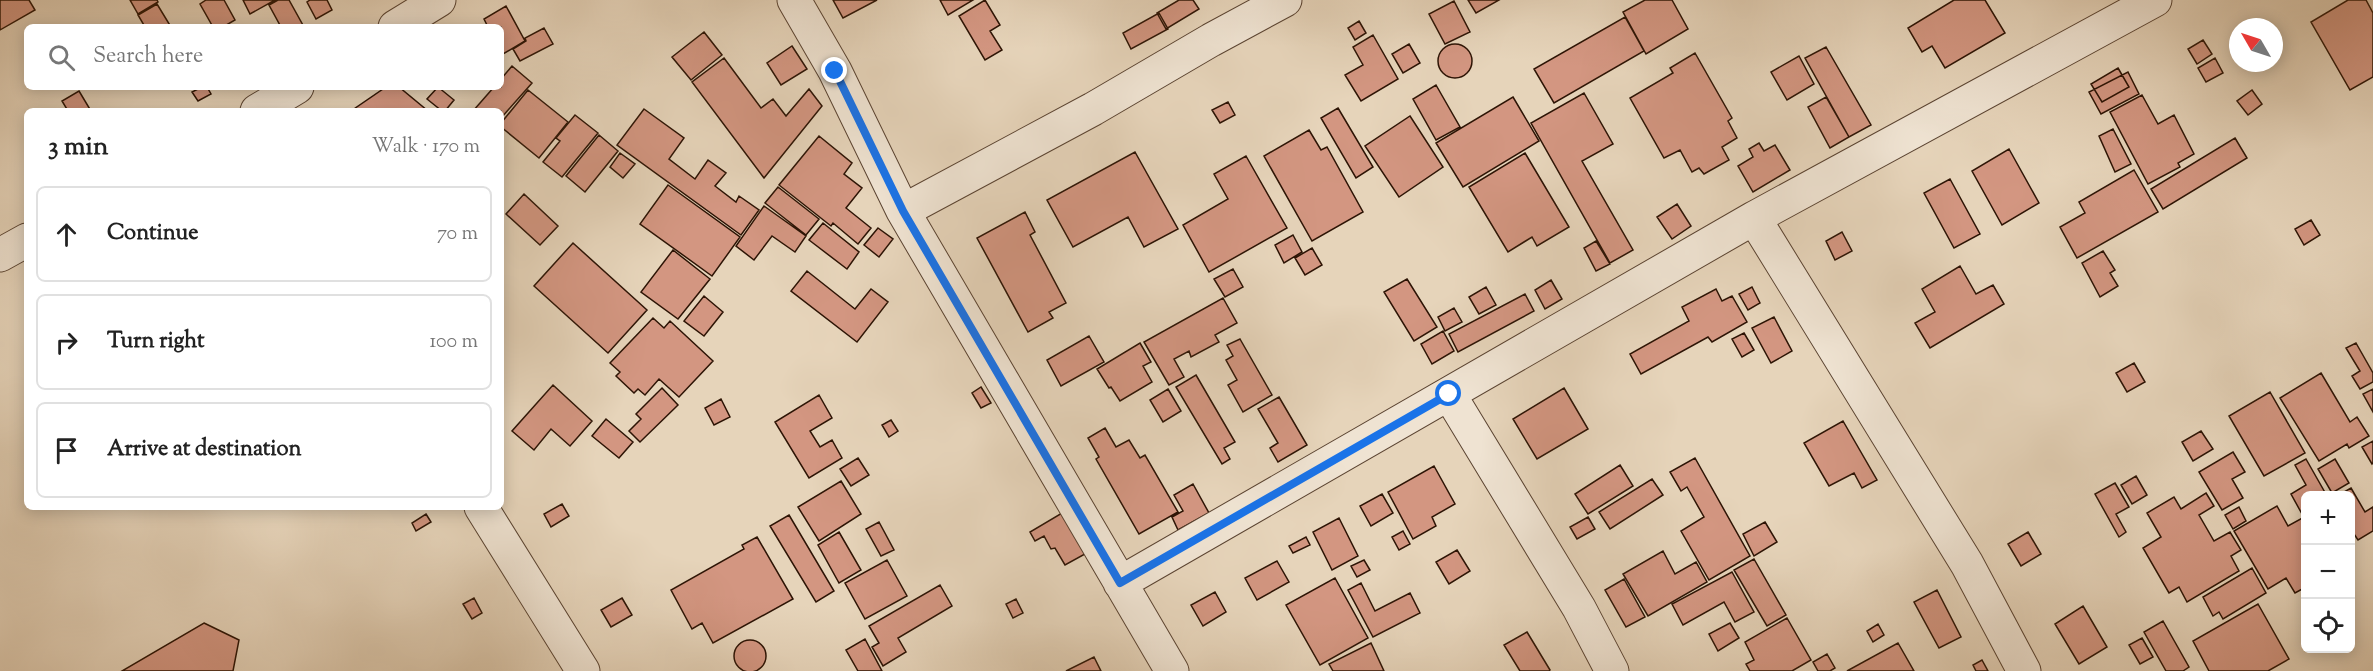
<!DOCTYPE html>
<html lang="en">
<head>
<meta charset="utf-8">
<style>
	:root { --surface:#fff; --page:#f6f6f6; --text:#222; --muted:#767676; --line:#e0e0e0 }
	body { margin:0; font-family:"Sorts Mill Goudy",serif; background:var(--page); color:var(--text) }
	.controls { position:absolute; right:18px; bottom:18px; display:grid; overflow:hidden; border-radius:9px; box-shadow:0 3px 15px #0003 }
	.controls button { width:54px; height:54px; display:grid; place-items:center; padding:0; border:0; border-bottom:2px solid var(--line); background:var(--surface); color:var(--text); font:30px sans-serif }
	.compass { position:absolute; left:2229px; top:18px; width:54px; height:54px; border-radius:50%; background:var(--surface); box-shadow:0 3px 15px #0003; rotate:309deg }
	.stop { position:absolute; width:18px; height:18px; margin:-14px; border:4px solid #1a73e8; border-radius:50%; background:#fff }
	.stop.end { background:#1a73e8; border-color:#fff; box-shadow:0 2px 6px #0008 }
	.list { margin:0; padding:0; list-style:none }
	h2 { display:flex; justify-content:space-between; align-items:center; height:78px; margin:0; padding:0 24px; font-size:26px }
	h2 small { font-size:20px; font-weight:400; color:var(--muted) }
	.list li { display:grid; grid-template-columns:39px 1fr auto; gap:18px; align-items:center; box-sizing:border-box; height:96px; margin:0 12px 12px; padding:0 12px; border:2px solid var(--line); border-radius:9px }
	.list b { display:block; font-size:22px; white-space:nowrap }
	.list em { font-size:20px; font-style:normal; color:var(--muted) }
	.icon { flex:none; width:33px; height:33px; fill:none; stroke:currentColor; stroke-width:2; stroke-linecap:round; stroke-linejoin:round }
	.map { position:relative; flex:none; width:2373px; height:671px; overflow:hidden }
	.search { position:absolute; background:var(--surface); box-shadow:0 3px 15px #0003; left:24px; top:24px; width:480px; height:66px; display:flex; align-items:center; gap:15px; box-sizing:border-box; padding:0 21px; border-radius:9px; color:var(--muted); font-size:22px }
	.panel { position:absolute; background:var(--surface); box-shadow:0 3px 15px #0003; left:24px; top:108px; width:480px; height:402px; border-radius:9px }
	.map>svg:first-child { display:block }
</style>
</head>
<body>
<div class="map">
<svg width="2373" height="671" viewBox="0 0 2373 671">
	<rect width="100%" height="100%" fill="#e6d4ba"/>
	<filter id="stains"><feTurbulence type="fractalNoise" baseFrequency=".00333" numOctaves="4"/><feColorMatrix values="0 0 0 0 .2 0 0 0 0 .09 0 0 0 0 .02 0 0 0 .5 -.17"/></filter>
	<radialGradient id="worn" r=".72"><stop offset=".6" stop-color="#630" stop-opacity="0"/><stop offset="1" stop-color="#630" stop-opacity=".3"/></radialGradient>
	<path fill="#d39681" stroke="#2d1405" stroke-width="1.5" d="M0,0H29L35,10L0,30Z
		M130,0H157L158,2L138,14Z
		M206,0H224L235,20L223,27H213L200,4Z
		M243,0H275L250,14Z
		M278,0H289L304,27H281L269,5Z
		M310,0H327L332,10L316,19L307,2Z
		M833,0H877L843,18Z
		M940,0H973L948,15Z
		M985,0L1000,25L990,31L1002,50L985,60L959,16Z
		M1179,0H1193L1199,9L1166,29L1157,13Z
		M1468,0H1499L1476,13Z
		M1645,0H1672L1688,29L1646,54L1623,12Z
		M1954,0H1985L2005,33L1945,68L1932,46L1922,52L1908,28Z
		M2348,0H2366L2373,13V77L2350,90L2311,22Z
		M1454,1L1470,32L1445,44L1429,14Z
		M157,4L171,27H145L138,15Z
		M506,6L525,41L503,54L501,27H488L484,19Z
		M1159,13L1168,29L1131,49L1123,33Z
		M1625,17L1644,51L1554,103L1534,69Z
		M1359,21L1366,33L1355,40L1348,28Z
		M544,28L553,44L520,61L513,49L526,41L525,38Z
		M704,32L722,55L691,80L672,57Z
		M1373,35L1398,79L1361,101L1345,75L1363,65L1353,47Z
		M2203,40L2212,54L2197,64L2188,49Z
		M1409,44L1420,63L1403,73L1392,54Z
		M1438 61a17 17 0 1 1 34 0a17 17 0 1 1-34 0Z
		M792,46L807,69L781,85L767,63Z
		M1826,47L1871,125L1849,137L1805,58Z
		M1695,53L1732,118L1728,121L1737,138L1722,147L1729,160L1704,174L1699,168L1692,172L1680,150L1664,158L1630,98L1673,73L1670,68Z
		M1799,56L1814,84L1787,100L1771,72Z
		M724,58L761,108L773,99L786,116L809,89L822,106L764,178L692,82Z
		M2215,58L2223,73L2206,82L2198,68Z
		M512,66L532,83L501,118V111H473L494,87H501V79Z
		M2118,68L2129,87L2102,102L2091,84Z
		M2128,72L2139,94L2101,114L2089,92Z
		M1436,85L1460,127L1436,140L1413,99Z
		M202,87H207L211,94L198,101L192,92Z
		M386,87H399L428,111H351Z
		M438,87L454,100L445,111H442L427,99Z
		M528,90L568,122L539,158L501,127V123Z
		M2252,90L2262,104L2248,115L2237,101Z
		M79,91L91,111H68L62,101Z
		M1584,93L1613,144L1582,161L1633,250L1610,263L1531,123Z
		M2142,95L2158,124L2174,115L2194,154L2178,163L2180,167L2148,184L2110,112Z
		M1513,97L1539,141L1463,187L1436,143Z
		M1826,97L1849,137L1830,148L1808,107Z
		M1228,102L1235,115L1220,123L1212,110Z
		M1338,108L1373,167L1356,178L1321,118Z
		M644,109L684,138L669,159L695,179L708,160L726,173L715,186L736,202L739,196L759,210L741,235L617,145Z
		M575,115L598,133L562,177L543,162L560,141L556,138Z
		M1410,116L1443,167L1399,197L1365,146Z
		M2113,129L2131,164L2115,172L2099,136Z
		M1309,130L1321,150L1327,147L1363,212L1312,241L1264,156Z
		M599,135L618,151L585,192L566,176Z
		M819,136L852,163L844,174L862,188L846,208L871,228L858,244L833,223L831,226L779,185Z
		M2235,138L2247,158L2163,209L2151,189Z
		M1759,143L1764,151L1775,145L1790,170L1753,192L1738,166L1753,157L1749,149Z
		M2009,149L2039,203L2002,225L1972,171Z
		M1135,152L1178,229L1144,247L1128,217L1073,247L1047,200Z
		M620,153L635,164L623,178L610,167Z
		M1525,153L1569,227L1537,246L1532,237L1508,252L1469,187Z
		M1246,156L1287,228L1209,272L1183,225L1228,199L1214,174Z
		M2134,170L2158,212L2077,258L2060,227L2085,213L2079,202Z
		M1950,179L1980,234L1954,248L1924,193Z
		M668,185L740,237L712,276L640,224Z
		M778,187L819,219L806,235L765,203Z
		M524,194L558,226L540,245L506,214Z
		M1677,204L1691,226L1672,239L1657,217Z
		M764,206L806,236L795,252L772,236L754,260L736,246Z
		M1025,212L1035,232L1030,235L1066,303L1049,312L1053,318L1028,332L977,238Z
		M2311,220L2320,235L2304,245L2295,229Z
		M823,223L859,252L847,269L809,240Z
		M878,228L893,239L879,257L864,245Z
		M1842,232L1852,251L1835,260L1826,241Z
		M1293,235L1302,252L1284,263L1275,245Z
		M1596,241L1610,264L1596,271L1584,248Z
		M573,243L647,310L608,353L534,286Z
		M1312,248L1322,265L1305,275L1295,258Z
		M673,250L710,279L678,319L641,292Z
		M2103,251L2115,270L2110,273L2118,286L2100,297L2082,263Z
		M1960,266L1976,294L1993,285L2004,304L1930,348L1915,323L1935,312L1922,289Z
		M1233,269L1243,287L1225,297L1214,279Z
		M807,271L855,309L871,289L888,302L857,342L791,291Z
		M1407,279L1437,327L1414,341L1384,292Z
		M1551,280L1562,299L1545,309L1535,290Z
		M1486,287L1496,305L1479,314L1469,297Z
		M1752,287L1760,303L1748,310L1739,294Z
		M1716,289L1722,301L1732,296L1747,322L1712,342L1708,337L1641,374L1630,354L1689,321L1682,307Z
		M1525,294L1534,311L1458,352L1449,334Z
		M704,296L723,312L704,336L684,321Z
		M1223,298L1237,323L1215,335L1219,342L1191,357L1189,351L1174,359L1184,377L1169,385L1144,342Z
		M1454,308L1462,322L1445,331L1438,317Z
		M1774,317L1792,351L1771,363L1752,328Z
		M653,318L664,328L670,321L713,361L679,397L659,379L645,395L638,389L634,393L616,376L620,372L610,363Z
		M1443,331L1454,351L1432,364L1421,344Z
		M1744,333L1754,350L1742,357L1732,339Z
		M1089,336L1104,362L1061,386L1047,360Z
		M1240,339L1272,395L1243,412L1228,385L1237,380L1226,360L1233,356L1227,345Z
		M1140,343L1151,362L1143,366L1152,382L1120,401L1111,387L1109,388L1097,369Z
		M2356,343L2373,373V382L2360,389L2352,376L2360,371L2346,348Z
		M2134,363L2145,382L2127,392L2116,373Z
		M2321,373L2350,422L2357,417L2369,436L2349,448L2347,444L2319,461L2280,398Z
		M1196,375L1235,442L1224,448L1230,459L1222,464L1176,387Z
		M553,385L592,421L570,446L551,429L534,450L512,431Z
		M981,387L991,403L981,408L972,393Z
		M662,388L678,405L640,442L629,431L641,419L636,414Z
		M1564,388L1588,429L1537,459L1513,419Z
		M1168,389L1181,411L1163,422L1150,400Z
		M2373,389V412L2363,394Z
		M2270,392L2305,453L2264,476L2229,416Z
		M819,395L832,418L810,431L820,447L832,440L842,458L809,478L775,422Z
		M1279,397L1307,445L1278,462L1270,448L1278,443L1258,409Z
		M721,399L730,417L714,425L705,408Z
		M606,419L633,442L619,458L592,436Z
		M891,420L898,431L889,437L882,425Z
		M1843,421L1877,480L1862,488L1854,473L1829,486L1804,443Z
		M1105,428L1116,447L1129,440L1140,458L1145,455L1178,512L1139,534L1096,459L1099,457L1088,438Z
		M2201,431L2213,449L2193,461L2182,442Z
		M2373,441V463L2372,464L2362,447Z
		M2233,452L2245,472L2232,479L2243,498L2222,510L2199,472Z
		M858,458L869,475L851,486L840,469Z
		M1695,458L1750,556L1709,580L1681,531L1704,517L1687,487L1681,491L1670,472Z
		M2306,459L2327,496H2306V511L2302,514L2291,494L2306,485L2295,465Z
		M2335,459L2349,483L2332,493L2318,469Z
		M1620,465L1633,486L1588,514L1575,494Z
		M1434,466L1455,504L1432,517L1436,526L1413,539L1388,492Z
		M2136,476L2147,495L2132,504L2121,485Z
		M1652,479L1663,495L1610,529L1599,512Z
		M841,481L861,514L819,541L798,507Z
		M2115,483L2129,507L2116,514L2126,532L2119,537L2095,494Z
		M1193,484L1209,513L1178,530L1172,517L1183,511L1174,495Z
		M2351,488L2365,512L2373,507V531L2358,540L2350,528V496H2337Z
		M2206,493L2214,506L2199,515L2214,541L2230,532L2241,550L2231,556L2239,571L2187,602L2179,587L2169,593L2143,548L2161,537L2147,513L2174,497L2181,509Z
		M1382,494L1393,513L1371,526L1360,506Z
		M562,504L569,516L551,527L544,514Z
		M2277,506L2288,526L2306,516V587L2295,593L2286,578L2268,589L2234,531Z
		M2239,507L2246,521L2233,529L2225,515Z
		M1062,513L1085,554L1065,565L1055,548L1051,549L1044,536L1035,541L1030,532Z
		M426,514L431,522L416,531L412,523Z
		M789,515L834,591L816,602L770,526Z
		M1588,517L1595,529L1577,539L1570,527Z
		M1339,518L1358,556L1332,570L1313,532Z
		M879,522L894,550L881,556L866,529Z
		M1765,522L1777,542L1754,556L1743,534Z
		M1403,531L1410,544L1399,550L1392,537Z
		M839,532L861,570L839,583L818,545Z
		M2028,532L2041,554L2021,566L2008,544Z
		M757,537L793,599L713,643L702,623L692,629L671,590L744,549L742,545Z
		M1306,537L1310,545L1293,553L1289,546Z
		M1457,550L1470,571L1449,584L1436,562Z
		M1663,551L1675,574L1696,562L1707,582L1648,616L1623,574Z
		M1754,559L1786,615L1767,626L1734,570Z
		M887,560L907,596L865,619L845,583Z
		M1364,560L1370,570L1357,577L1351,566Z
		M1277,561L1289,582L1257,600L1245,578Z
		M2252,568L2266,593L2223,619L2219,612L2213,616L2203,597Z
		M1732,572L1754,612L1735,622L1724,602L1683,625L1672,604Z
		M1335,578L1368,638L1320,665L1286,605Z
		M1624,579L1645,617L1626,627L1605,590Z
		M1361,583L1375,611L1410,593L1420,613L1373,637L1348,590Z
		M940,585L952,606L898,638L906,652L883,666L872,647L879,643L869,626Z
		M1937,590L1961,637L1939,648L1914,602Z
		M1215,592L1226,612L1203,626L1191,605Z
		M474,598L482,613L472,619L463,604Z
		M622,598L632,615L611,627L601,610Z
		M1016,599L1023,613L1013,618L1006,604Z
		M2258,604L2289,659L2268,671H2209L2193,641Z
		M2083,606L2107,647L2079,664L2055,624Z
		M1787,618L1811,660L1792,671H1750L1746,664L1754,660L1745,642Z
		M2163,621L2189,667L2183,671H2166L2144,632Z
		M204,623L239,640L233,671H122Z
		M1730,623L1739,638L1718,651L1709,634Z
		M1878,624L1884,635L1873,642L1867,631Z
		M1527,632L1550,670L1549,671H1520L1504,645Z
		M2142,638L2153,657L2140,664L2129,645Z
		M865,639L882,671H858L846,650Z
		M734 656a16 16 0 1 1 32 0a16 16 0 1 1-32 0Z
		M1371,643L1384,671H1333L1329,664Z
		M1898,643L1914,671H1847Z
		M1827,654L1835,668L1830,671H1818L1813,662Z
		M1094,657L1101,671H1066Z
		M1982,660L1988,671H1976L1973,665Z"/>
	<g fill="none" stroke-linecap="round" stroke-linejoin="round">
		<defs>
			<path id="street" d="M794,0L835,71L903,211L1172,671
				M395,27L439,0
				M257,111L297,87
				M903,211L1093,109L1211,40L1285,0
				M1754,218L1967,564L2024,671
				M0,255L27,240
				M1449,394L1579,608L1612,671
				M481,507L583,671
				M1120,583L1754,218L2155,0"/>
		</defs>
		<use href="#street" stroke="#5b4432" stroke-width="35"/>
		<use href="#street" stroke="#efe3d2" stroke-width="33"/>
	</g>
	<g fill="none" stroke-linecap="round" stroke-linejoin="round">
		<path stroke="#1a73e8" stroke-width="8" d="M835,71L903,211L1120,583L1449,394"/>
	</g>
	<rect width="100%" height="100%" filter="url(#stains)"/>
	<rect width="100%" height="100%" fill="url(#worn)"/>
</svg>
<div class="controls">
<button>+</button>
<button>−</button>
<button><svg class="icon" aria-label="locate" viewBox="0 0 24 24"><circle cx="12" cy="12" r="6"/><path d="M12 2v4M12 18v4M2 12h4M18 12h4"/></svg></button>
</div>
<svg class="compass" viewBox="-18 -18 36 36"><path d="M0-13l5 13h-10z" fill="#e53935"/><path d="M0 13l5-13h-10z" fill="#767676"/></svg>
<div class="stop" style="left:1449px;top:394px"></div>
<div class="stop end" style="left:835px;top:71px"></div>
<div class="search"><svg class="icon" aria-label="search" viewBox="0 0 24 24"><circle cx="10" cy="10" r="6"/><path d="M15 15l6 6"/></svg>Search here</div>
<section class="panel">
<h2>3 min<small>Walk · 170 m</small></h2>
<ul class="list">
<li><svg class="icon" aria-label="ahead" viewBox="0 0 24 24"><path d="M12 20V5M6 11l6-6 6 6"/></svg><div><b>Continue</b></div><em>70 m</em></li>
<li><svg class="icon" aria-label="right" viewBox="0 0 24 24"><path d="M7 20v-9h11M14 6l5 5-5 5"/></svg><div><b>Turn right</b></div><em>100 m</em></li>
<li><svg class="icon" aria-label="arrive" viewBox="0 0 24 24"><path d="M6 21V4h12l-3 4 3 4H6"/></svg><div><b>Arrive at destination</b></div></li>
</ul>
</section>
</div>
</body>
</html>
